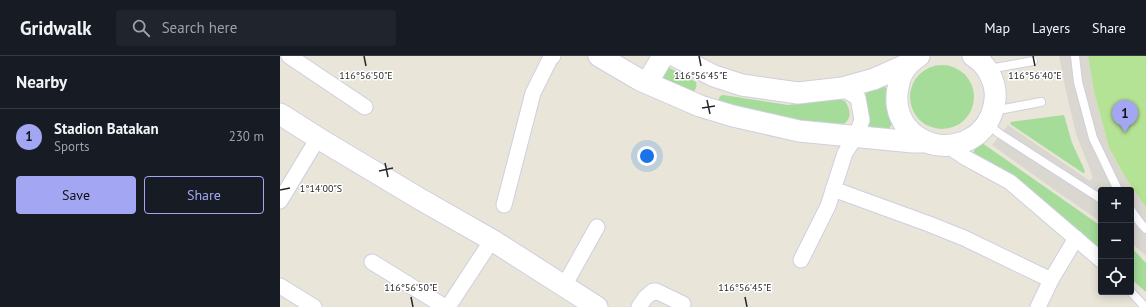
<!DOCTYPE html>
<html lang="en">
<head>
<meta charset="utf-8">
<style>
	:root { --surface:#171b24; --page:#20242c; --text:#f1f3f6; --muted:#9ea1a6; --line:#363941; --accent:#a3a6f2 }
	body { margin:0; font-family:"PT Sans",sans-serif; background:var(--page); color:var(--text) }
	.controls { position:absolute; right:12px; bottom:12px; display:grid; overflow:hidden; border-radius:4px; box-shadow:0 2px 10px #0003 }
	.controls button { width:36px; height:36px; display:grid; place-items:center; padding:0; border:0; border-bottom:1px solid var(--line); background:var(--surface); color:var(--text); font:20px sans-serif }
	.you { position:absolute; left:367px; top:100px; width:14px; height:14px; margin:-10px; border:3px solid #fff; border-radius:50%; background:#1a73e8; box-shadow:0 0 0 6px #1a73e833 }
	.badge { display:grid; place-items:center; width:26px; height:26px; border-radius:50%; background:var(--accent); color:#111; font-size:13px; font-weight:700 }
	.pin { position:absolute; translate:-50% -33px; filter:drop-shadow(0 1px 2px #0008) }
	.pin::after { content:''; position:absolute; top:21px; width:14px; height:12px; background:inherit; clip-path:polygon(0 0,100% 0,50% 100%) }
	.list { margin:0; padding:0; list-style:none }
	h2 { display:flex; justify-content:space-between; align-items:center; height:52px; margin:0; padding:0 16px; font-size:17px }
	h2 small { font-size:13px; font-weight:400; color:var(--muted) }
	.list li { display:grid; grid-template-columns:26px 1fr auto; gap:12px; align-items:center; box-sizing:border-box; height:56px; padding:0 16px; border-top:1px solid var(--line) }
	.list b { display:block; font-size:15px; white-space:nowrap }
	.list p { margin:0; font-size:13px; white-space:nowrap; color:var(--muted) }
	.list em { font-size:13px; font-style:normal; color:var(--muted) }
	.actions { display:flex; gap:8px; padding:12px 16px }
	.actions a { flex:1; padding:9px 0; border:1px solid var(--accent); border-radius:4px; text-align:center; font-size:14px; color:var(--accent) }
	.actions .main { background:var(--accent); color:#111 }
	.icon { flex:none; width:22px; height:22px; fill:none; stroke:currentColor; stroke-width:2; stroke-linecap:round; stroke-linejoin:round }
	.map { position:relative; flex:none; width:866px; height:251px; overflow:hidden }
	header { display:flex; align-items:center; gap:24px; box-sizing:border-box; height:56px; padding:0 20px; background:var(--surface); border-bottom:1px solid var(--line) }
	header strong { font-size:19px }
	nav { display:flex; gap:22px; margin-inline-start:auto; font-size:14px }
	.search { width:280px; height:36px; background:var(--page); display:flex; align-items:center; gap:10px; box-sizing:border-box; padding:0 14px; border-radius:4px; color:var(--muted); font-size:15px }
	main { display:flex }
	aside { flex:1; background:var(--surface) }
	.map>svg:first-child { display:block }
</style>
</head>
<body>
<header>
<strong>Gridwalk</strong>
<div class="search"><svg class="icon" aria-label="search" viewBox="0 0 24 24"><circle cx="10" cy="10" r="6"/><path d="M15 15l6 6"/></svg>Search here</div>
<nav><a>Map</a><a>Layers</a><a>Share</a></nav>
</header>
<main>
<aside>
<h2>Nearby<small></small></h2>
<ul class="list">
<li><span class="badge">1</span><div><b>Stadion Batakan</b><p>Sports</p></div><em>230 m</em></li>
</ul>
<div class="actions"><a class="main">Save</a><a>Share</a></div>
</aside>
<div class="map">
<svg width="866" height="251" viewBox="0 0 866 251">
	<rect width="100%" height="100%" fill="#e9e5d9"/>
	<path fill="#a5dc99" d="M630 41a32 32 0 1 1 64 0a32 32 0 1 1-64 0Z
		M386,10L416,26C417,32 416,34 411,37L375,26Z
		M598,29L605,31L609,37L613,61L612,68L609,73L605,75L591,72L586,65L583,43L588,34Z
		M443,39L508,49L558,43L565,45C573,58 571,65 557,72L437,48L440,40Z
		M784,59L792,87L805,115L804,117H803L730,68L731,66Z
		M702,87L821,170V195L802,178L751,135L693,101V97L698,88Z
		M851,191L866,207V236L851,223Z"/>
	<path fill="#b5e395" d="M808,0H866V152L845,121L829,92L814,36Z"/>
	<path fill="#dad7d0" d="M779,0H808L814,36L829,92L845,121L866,152V200L851,186V134H821V166L772,132L712,89L728,69L810,125L813,121L796,78L786,35Z"/>
	<g fill="none" stroke-linecap="round" stroke-linejoin="round">
		<defs>
			<path id="lane" d="M795,0L798,26L813,82L838,134
				M709,13L753,5
				M713,55L761,46
				M707,68L720,78L821,143
				M851,154L861,168L866,173
				M851,236L865,251"/>
			<path id="street" d="M9,0L85,51
				M668,90L686,102L730,126L821,204
				M553,133L649,168L684,182L771,224
				M0,145L38,82
				M224,149L253,37L270,3L273,0
				M521,204L548,150L565,97L576,80L582,64L578,42L562,32
				M92,206L165,251
				M0,230L34,251
				M284,230L317,171
				M168,251L212,184
				M359,251L365,242L373,235H376L403,248
				M758,251L771,224L796,182"/>
			<path id="secondary" d="M319,0L360,24L420,50L453,60L519,75L633,86H645
				M395,0L434,20L462,29L518,37L562,32L594,23L628,8
				M639,0C636,2 632,5 629,8C623,14 619,23 618,32C609,74 654,103 690,83C705,75 713,60 715,44C717,27 707,8 693,0
				M367,27L383,0
				M0,58L38,82L140,143L212,184L317,251"/>
		</defs>
		<use href="#lane" stroke="#cfcfdf" stroke-width="10"/>
		<use href="#street" stroke="#cfcfdf" stroke-width="17"/>
		<use href="#secondary" stroke="#cfcfdf" stroke-width="23"/>
		<use href="#lane" stroke="#fff" stroke-width="8"/>
		<use href="#street" stroke="#fff" stroke-width="15"/>
		<use href="#secondary" stroke="#fff" stroke-width="21"/>
	</g>
	<path fill="none" stroke="#272727" stroke-width="1.5" d="M84,0L86,10M419,0L421,10M753,0L755,10M427,44L430,58M422,52L435,50M105,107L108,121M99,115L113,112M0,134L10,132M131,241L133,251M465,241L467,251"/>
	<g font-size="10" text-anchor="middle" fill="#272727" stroke="#fff" stroke-width="3" stroke-linejoin="round" paint-order="stroke">
		<text x="86" y="23">116°56'50"E</text>
		<text x="421" y="23">116°56'45"E</text>
		<text x="755" y="23">116°56'40"E</text>
		<text x="41" y="136">1°14'00"S</text>
		<text x="131" y="235">116°56'50"E</text>
		<text x="465" y="235">116°56'45"E</text>
	</g>
</svg>
<div class="controls">
<button>+</button>
<button>−</button>
<button><svg class="icon" aria-label="locate" viewBox="0 0 24 24"><circle cx="12" cy="12" r="6"/><path d="M12 2v4M12 18v4M2 12h4M18 12h4"/></svg></button>
</div>
<div class="you"></div>
<div class="pin badge" style="left:845px;top:77px">1</div>
</div>
</main>
</body>
</html>
